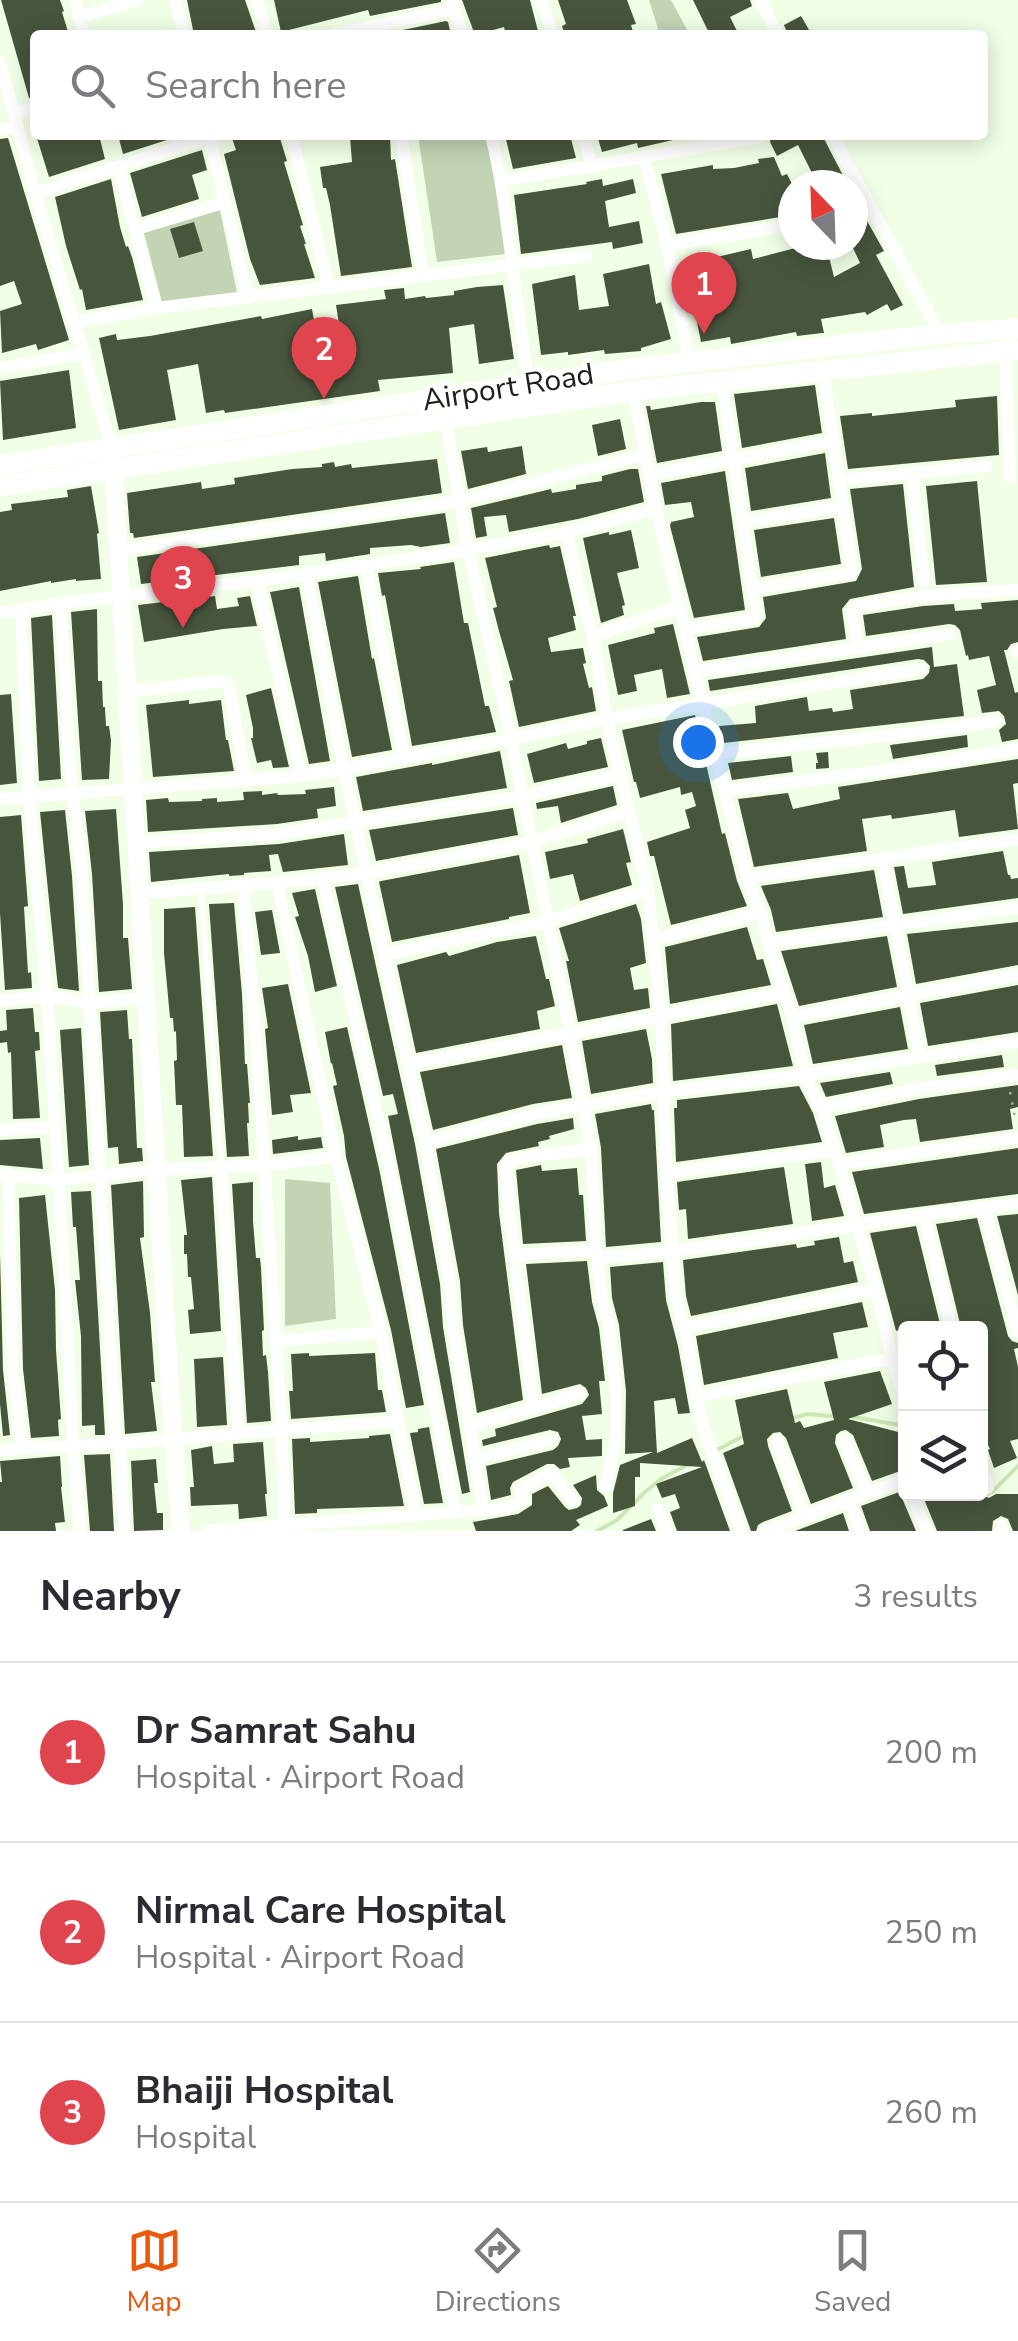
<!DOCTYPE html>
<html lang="en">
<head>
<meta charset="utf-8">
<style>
	:root { --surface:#fff; --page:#f2f2f3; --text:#2b2b33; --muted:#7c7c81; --line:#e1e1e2; --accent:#ea580c }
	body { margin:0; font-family:"Nunito Sans",sans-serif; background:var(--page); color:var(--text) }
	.controls { position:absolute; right:30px; bottom:30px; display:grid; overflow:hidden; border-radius:10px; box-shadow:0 5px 25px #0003 }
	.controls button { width:90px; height:90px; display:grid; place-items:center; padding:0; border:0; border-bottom:2px solid var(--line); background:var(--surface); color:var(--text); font:50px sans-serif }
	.compass { position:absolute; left:778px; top:170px; width:90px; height:90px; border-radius:50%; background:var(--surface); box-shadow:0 5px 25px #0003; rotate:337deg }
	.you { position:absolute; left:698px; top:742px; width:35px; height:35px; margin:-25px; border:8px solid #fff; border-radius:50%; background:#1a73e8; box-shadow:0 0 0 15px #1a73e833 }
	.badge { display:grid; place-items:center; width:65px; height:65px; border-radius:50%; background:var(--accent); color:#fff; font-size:32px; font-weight:700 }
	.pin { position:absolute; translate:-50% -82px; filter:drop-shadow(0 2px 5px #0008) }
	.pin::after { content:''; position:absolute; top:52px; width:35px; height:30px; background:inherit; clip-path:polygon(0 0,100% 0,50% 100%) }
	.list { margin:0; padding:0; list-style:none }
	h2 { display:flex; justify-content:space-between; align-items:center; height:130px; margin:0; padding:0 40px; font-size:42px }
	h2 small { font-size:32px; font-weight:400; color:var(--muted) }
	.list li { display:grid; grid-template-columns:65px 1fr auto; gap:30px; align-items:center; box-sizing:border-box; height:180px; padding:0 40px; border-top:2px solid var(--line) }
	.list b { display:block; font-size:38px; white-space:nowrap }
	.list p { margin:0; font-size:32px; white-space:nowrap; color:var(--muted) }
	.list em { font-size:32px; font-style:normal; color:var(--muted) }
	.icon { flex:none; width:55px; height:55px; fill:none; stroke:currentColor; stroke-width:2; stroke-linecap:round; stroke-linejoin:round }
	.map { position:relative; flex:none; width:1018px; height:1531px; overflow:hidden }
	.search { position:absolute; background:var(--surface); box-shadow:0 5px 25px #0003; left:30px; right:30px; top:30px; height:110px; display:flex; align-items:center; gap:25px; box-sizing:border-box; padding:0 35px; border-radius:10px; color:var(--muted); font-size:38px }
	.sheet { height:670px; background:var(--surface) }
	nav { display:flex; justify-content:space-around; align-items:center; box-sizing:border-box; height:140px; border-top:2px solid var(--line); background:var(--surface); font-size:28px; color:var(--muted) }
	nav a { display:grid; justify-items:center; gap:5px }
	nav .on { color:var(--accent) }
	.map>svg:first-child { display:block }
</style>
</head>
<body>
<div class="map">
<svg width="1018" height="1531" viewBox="0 0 1018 1531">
	<rect width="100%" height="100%" fill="#f2ffe7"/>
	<path fill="#c3d4b5" d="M649,0H671L690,35H660Z
		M418,135H487L506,254L437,262Z
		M220,210L238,297L164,310L144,233Z
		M285,1179L330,1183L336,1319L285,1326Z"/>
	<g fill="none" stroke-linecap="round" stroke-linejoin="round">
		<path stroke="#cbe7b4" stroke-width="4" d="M853,1417L906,1426
			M793,1418L807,1414L833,1416
			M715,1451L747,1434
			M981,1497L993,1491L1018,1466
			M597,1531L617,1520L645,1492L661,1479L689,1464"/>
	</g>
	<path fill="#48553d" d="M1,0H60L64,11L62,12L69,35H35V97L29,98Z
		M187,0H245L257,35H194Z
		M274,0H441V2L370,16L368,10L281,32Z
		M462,0H530L539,35H506L504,27L475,35Z
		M558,0H627L636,24L631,25L634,35H565L562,26L566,24Z
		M693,0H750L752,6L730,17L739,35H710Z
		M801,16L812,35H788L784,25Z
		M446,21L448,22L451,35H404L403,30Z
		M36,135H99L105,159L49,177Z
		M118,135H169L170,139L123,154Z
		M231,135H279L287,161L284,162L303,225L300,226L306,244H304L315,278L260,285L250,259L224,154L236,150Z
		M390,135L391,160L395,159L412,267L341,276L330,205L326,188H323L320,167L352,162L350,137Z
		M505,135H570L576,158L513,169Z
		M597,135H682V138L638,148L637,143L602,152Z
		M771,135H822L848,185H818L798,145L777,156L770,142Z
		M8,138L69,340L38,350L36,344L2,353L0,311L22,304L14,281L0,286V139Z
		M202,150L207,170L192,175L199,199L142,217L130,173Z
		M774,157L782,176L787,174L793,186V215L676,234L661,174L713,165V169L734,168L759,163L758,159Z
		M111,179L120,227L126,247L128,246L132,257L143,300L86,310L82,289L80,290L66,246L55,197Z
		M602,179L603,186L633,179L636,193L605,201L609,227L639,221L643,243L613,249L612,242L521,254L514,195L587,184L586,182Z
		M857,203L884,251L876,255L903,305L891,311L887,304L867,315L865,312L821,319L824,333H822L797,336L796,332L731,344L730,337L701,342L685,260L703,256L704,260L751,249L753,259L807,245H826L834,277L860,263L853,248V205Z
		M194,222L203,251L179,258L170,229Z
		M649,264L656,304L661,302L671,339L641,348V351L605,354L604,350L568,355V352L541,355L532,284L575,275L579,310L609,306L603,274Z
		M503,285L514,359L479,364L474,324L449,328L453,373L378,380L380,391L225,413L224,410L206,413L198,364L167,370L176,420L119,430L99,338L116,334L117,340L150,336L261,316L262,319L312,309L319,347L342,344L336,305L386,299L384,290L404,288L405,299L425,296L426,298L454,295V291L477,287Z
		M69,370L76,428L3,440L0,381Z
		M815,385L822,433L742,448L734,394Z
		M997,396L999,455L848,469L840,416L872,413V416L956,407L955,400Z
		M701,402H715L722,451L657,463L646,406H650L651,410Z
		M620,419L626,449L598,456L592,425Z
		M522,446L526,474L468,489L461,451L487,447L488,452Z
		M825,453L831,498L751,511L745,468Z
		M437,459L442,493L134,538L133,533H130L127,493L201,482L202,489L235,484L234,478L292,469L322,467V464L334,462L335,467L351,464L352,468Z
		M630,469H638L644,502L578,519L509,532L506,515L484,517L487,536L476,538L471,508L551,489L552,493L576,489V485L602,481V476Z
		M725,471L745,610L694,618L670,526L671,522L694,517L691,502L665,505L661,483Z
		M977,481L987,582L936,585L926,486Z
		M903,484L914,587L850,599L842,609L846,639L703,661L697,637L759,627L766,618L763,597L856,581L862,569L850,489Z
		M91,486L99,533L97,534L101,579L76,581V579L51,583V581L0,591V512L12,510L11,504L68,497L67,490Z
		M445,513L450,543L421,547L411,545L370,548V554L326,561L325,553L299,556V565L141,584L137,557Z
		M834,518L841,564L761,577L754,530Z
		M631,530L639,568L617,573L625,605L622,606L624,615L601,623L583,538L609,532V535Z
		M549,545L550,548L560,546L576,616H573L576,630L548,638L551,652L583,648L586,663L583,664L589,688L592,687L596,711L519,727L509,681L513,680L499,631L493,608L497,607L485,558Z
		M454,562L464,623H468L485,706H489L496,732L412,746L385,595L382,596L378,573L421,569L420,567Z
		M358,576L372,659L374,658L392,750L352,757L318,582Z
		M299,587L330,761L309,764L270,592Z
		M215,596L217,609L239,606L237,598L250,596L257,626L223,629L144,642L138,605Z
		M1018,600V642L1011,644L1007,650H1004L1015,693L1018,692V739L1002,742L999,730L1006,724L1004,716L999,711L982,713L977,690L996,685L989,656L969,660L968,655L966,656L960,630L955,625L949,624L866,636L863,615L923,606L954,604L955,611L982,609L981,603Z
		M97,609L98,681H102L103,707H105L106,726H109L111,740L109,779L82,780L71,612Z
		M52,615L61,779L39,781L31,618Z
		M673,624L690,694L667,698L662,669L634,675L637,691L618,695L608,645L655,633L654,628Z
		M932,647L934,667L957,664L964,716L723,743L719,726L756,723L755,706L807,697L809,711L832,708L833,712L853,709L850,690L923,679L929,673L930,666L924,660L918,659L710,691L708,680Z
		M271,688L289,767L273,768L271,760L257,763L251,738H253V728L246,695Z
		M11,694L17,783L0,785V695Z
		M189,700V704L221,700L226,740H228L234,771L153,777L146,705Z
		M695,715L722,834L725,833L737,881L747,906L671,925L654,856H650L647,842L690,828L685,810L696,806L692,792L681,795L680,787L640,798L636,782H634L622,730Z
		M967,735L968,747L893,759L890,745Z
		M601,738L608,767L534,783L527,754L566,743L568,749L587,744V741Z
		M500,751L507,788L363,811L356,777L432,763V765Z
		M828,752L829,768L816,769V763H818L816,753Z
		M791,756L793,772L732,780L728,763Z
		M1018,759V783L1013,784L1018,829L959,837L955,810L892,819L891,815L862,819L867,851L754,867L738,799L788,793L793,809L840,799L838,787Z
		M613,786L617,805L561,823L558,806L537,809L536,803Z
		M334,787L336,806L317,809L318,818L277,824L148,832L146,800L168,798L169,802L202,801V799L217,798V802L244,800L243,792L262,791V795L277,793L278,795L306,794L305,790Z
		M513,808L518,835L376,861L369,830Z
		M116,809L123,904V938H128L132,989L99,992L92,874L85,811Z
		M65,810L72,876L79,991L58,988L40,812Z
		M21,815L28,906L24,907L28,973L31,972L32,988L5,990L0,913V817Z
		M623,829L631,862L626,863L632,885L580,901L573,874L550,879L545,852L588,843L587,839Z
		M344,834L348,865L283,872L278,854L269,855L271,871L244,873V875L229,876V874L151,882L149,852L279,844Z
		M1003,851L1008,875H1010L1011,879L1018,878V898L903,914L894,867L904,866L908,888L936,885L932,862Z
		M519,855L530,913L509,917V919L392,942L379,882L381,881Z
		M874,870L883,917L776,932L771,910L761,886Z
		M358,884L415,1144L440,1284L443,1327L470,1492L462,1494L388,1116L398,1114L393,1094L383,1096L335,887Z
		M315,889L337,986L315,992L308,956L295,917L299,916L292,893Z
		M234,903L242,994L245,1064H247L250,1103H248L249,1123H247L249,1156L227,1157L209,904Z
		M636,904L641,919L646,963L630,968L634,990L648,988L650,1008L578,1022L566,961H569L559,928Z
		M195,907L213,1156L184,1157L182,1105H176L174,1061L177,1060L176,1031L174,1032L173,1018H170L164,953V909Z
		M272,910L280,953L261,955L255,912Z
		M1018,922V965L916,984L907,934Z
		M747,927L757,960L763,959L771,985L670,1004L665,947Z
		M536,936L546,979H549L555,1006L537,1011L540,1029L416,1053L397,965L446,952L449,956L497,942Z
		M887,936L897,987L799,1006L781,951Z
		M288,984L311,1093L290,1095L293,1112L272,1115L265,1029L268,1028L262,988Z
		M1018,985V1032L928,1046L920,1003Z
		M777,1004L793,1066L673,1081L671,1024Z
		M900,1007L908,1049L813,1064L804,1025Z
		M33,1008L35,1032H39L40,1050L35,1051L40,1118L13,1119L11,1052L8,1053L7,1042L0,1043V1031L7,1030L6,1010Z
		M127,1010L129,1039H132L137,1148H142L143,1161L119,1164L118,1147L108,1148L100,1012Z
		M347,1027L380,1173L424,1405L406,1408L391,1330L346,1157L344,1136L333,1086L337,1085L332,1063L331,1064L325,1032Z
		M81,1028L89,1165L69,1167L60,1030Z
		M646,1029L652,1059L653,1083L591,1094L582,1041Z
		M562,1045L572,1098L533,1104L433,1130L420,1072Z
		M1002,1055L1004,1067L937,1076L935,1065Z
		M890,1072L893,1084L826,1097L820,1083Z
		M1018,1085V1107L1010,1109L1013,1129L920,1142L916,1119L904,1120L880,1125L884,1147L846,1153L835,1116L919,1099Z
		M799,1086L813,1113L822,1142L676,1162L674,1108H677V1100Z
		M651,1104L652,1110H654L661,1242L606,1247L601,1148L595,1114Z
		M573,1118L574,1129L549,1136L550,1139L538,1142L539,1146L506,1153L497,1164L499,1213L523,1400L477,1413L463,1325L460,1281L436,1149L537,1124Z
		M298,1136V1140L321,1137L323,1148L273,1154L272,1140Z
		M40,1138L43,1169L0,1165V1140Z
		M1018,1148V1194L864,1214L852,1172Z
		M821,1162L824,1188L835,1185L844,1216L812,1221L805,1164Z
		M541,1165L542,1171L577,1168L579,1195H583L586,1241L523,1244L516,1170Z
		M784,1167L793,1224L688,1239L686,1209L679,1210L677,1182Z
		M212,1177L221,1331L190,1334L188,1310L194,1309L191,1277H188L187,1254H184V1235H187L181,1180Z
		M143,1181L144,1237L140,1238L150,1313L155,1382H151L157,1431L125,1434L111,1185Z
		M253,1182V1221L256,1258H260L261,1268L264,1330L262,1331L263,1356L266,1355L268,1372L271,1421L247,1423L232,1184Z
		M91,1191L105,1435H95V1425L82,1426L81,1336L75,1280H80L76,1227H73L71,1192Z
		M45,1195L55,1290L56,1350L61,1419L58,1420L59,1436L31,1438L23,1369L19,1198Z
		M1018,1214V1295L997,1216Z
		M977,1218L1008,1336L1012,1341L1018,1343V1348L1014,1349L1018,1367V1439L1010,1441L1017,1458L994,1468L988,1450L990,1449L980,1428V1328H961L936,1224Z
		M916,1226L941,1328H904L896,1331L870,1233Z
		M839,1237L844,1263L853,1261L858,1282L691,1316L686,1296L683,1260L796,1244L797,1248L815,1245L814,1241Z
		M0,1253L3,1370L10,1435L3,1436L0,1404Z
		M587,1261L592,1302L599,1328L605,1381H599L602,1414L582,1416L586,1440L602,1439V1456L568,1458L570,1467L560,1469L554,1464H547L513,1482L510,1488L511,1495L491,1500L486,1466L553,1450L558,1446L561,1439L558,1432L550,1430L483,1446L482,1440L496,1436L495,1429L582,1404L589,1395L586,1388L580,1384L542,1394L526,1264Z
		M663,1262L666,1300L678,1346L690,1413L678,1414L675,1398L654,1401L657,1453L692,1438L702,1462L704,1460L730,1531H677L670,1512L680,1508L675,1494L662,1498L656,1484L702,1467L640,1463V1477H635V1506L613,1513V1493L620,1465L653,1452L625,1454L626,1391L619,1325L612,1298L610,1267Z
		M862,1302L868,1327L833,1333L838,1358L704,1385L696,1336Z
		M309,1353V1356L375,1353L378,1390H382L386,1412L291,1419L289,1391H293L291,1354Z
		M223,1357L227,1425L197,1427L194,1359Z
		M880,1371L892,1404L848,1419L906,1434V1469L872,1481L853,1435L846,1430L841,1431L836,1435L835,1443L853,1488L811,1504L786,1438L780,1432L773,1433L767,1439L768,1446L792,1511L763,1522L758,1525L756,1531H751L723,1453L744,1444L735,1400L787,1389L795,1423L800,1421L804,1428L834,1420L824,1382Z
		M429,1427L443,1503L424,1504L410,1433L418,1432V1429Z
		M390,1434L404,1506L317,1509V1513L295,1514L292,1439L310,1438V1442L369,1438V1436Z
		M263,1442L267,1494H265L267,1516L239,1519L238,1504L191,1506L190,1487H194L191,1450L212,1446L214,1464L234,1462L233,1444Z
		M110,1454L114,1531H90L84,1455Z
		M60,1456L62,1487H61L65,1522L55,1523L56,1531H0V1482H2L0,1461Z
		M156,1459L158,1483H154L157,1513H163V1530L134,1531L131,1461Z
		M596,1475L597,1490L604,1496L608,1506L576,1520L580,1525L571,1531H476L473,1522L518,1514L532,1505V1494L548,1486L565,1507L569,1510L577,1508L581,1505L582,1498L573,1485Z
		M902,1491V1498L916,1531H870L861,1506Z
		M922,1494H980L989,1498L996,1494H1018V1531H1013L1008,1519L1001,1516L993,1521L992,1531H937Z
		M843,1513L849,1531H795Z
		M651,1519L656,1531H623V1530Z"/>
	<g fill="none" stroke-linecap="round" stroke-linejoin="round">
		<path stroke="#9ea996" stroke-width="2.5" stroke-dasharray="2.5 8" stroke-linecap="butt" d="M1010,1092L1016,1123"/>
		<path stroke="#fff" stroke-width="6" d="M201,890L221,1166"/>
		<path stroke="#fff" stroke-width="12" d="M75,0L84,35
			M175,0L184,35
			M257,0L267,35
			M452,0L462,35
			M541,0L553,35
			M760,0L778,35
			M79,17L138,0
			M331,35L455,9
			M0,62L35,193L112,448
			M14,113L35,107
			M0,129L18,127
			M209,135L248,298
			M291,135L329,288
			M401,135L423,275
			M491,135L501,181L528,382
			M583,135L592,167
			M832,135L940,334
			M644,157L667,245L689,361
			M118,166L156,308
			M501,181L761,137
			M35,193L216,135
			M136,229L225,202
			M667,245L793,225
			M74,322L156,308L586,256
			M1005,352L1010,477
			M0,368L84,353
			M632,386L656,509L724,791L747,878L761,913L768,943L792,1017L805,1075L819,1105L822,1108L917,1089L1018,1075
			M445,417L468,550L503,701L532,842L570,1032L591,1149L596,1250L602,1300L609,1326L616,1392V1436L606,1486
			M912,474L924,582
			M649,475L834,441
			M840,480L986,466
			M743,522L843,506
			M567,532L578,585L593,636L607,719L648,890L661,1016L666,1173L676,1298L688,1344L696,1397L704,1430L741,1531
			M118,550L459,501L645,455
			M366,565L404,757
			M257,581L301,776
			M752,589L850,573L852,570L823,370
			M61,603L69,757L82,875L116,1444
			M21,609L29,797L47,996L65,1288L73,1446L80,1531
			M0,613L61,603L257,581L468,550L567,532L656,509
			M685,629L753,619L756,616L722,380
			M593,636L679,607
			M858,649L852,611L857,606L922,596L1018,590
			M1017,652H1018
			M694,672L950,634
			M126,692L220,681L226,683L229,687L246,780
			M716,754L912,733L996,721
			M724,791L881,771L1018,749
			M0,799L301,776L511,739L607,719L920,669
			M137,843L278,834L522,796L622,774
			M882,858L920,1056
			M747,878L1018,839
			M323,879L390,1171L455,1512
			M277,883L336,1157L381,1332L416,1516
			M243,885L254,1014L276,1341
			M140,893L277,883L368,873L532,842L628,812
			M653,940L761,913
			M768,943L1018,908
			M386,954L546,922L648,890
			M0,1001L47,996L90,1003L145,998
			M792,1017L1018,975
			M409,1064L783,993
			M822,1108L876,1289L892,1358L906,1404
			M0,1130L55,1127
			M425,1142L535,1114L662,1092L805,1075L1018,1042
			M839,1164L1018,1138
			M221,1168L238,1434
			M666,1173L835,1150
			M8,1174L13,1370L22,1448
			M0,1175L58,1180L156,1170L264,1165L336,1157
			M984,1207L1018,1333
			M924,1215L951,1328
			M515,1255L596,1250
			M597,1258C738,1248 877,1217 1018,1204
			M684,1328L876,1289
			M381,1332L276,1341L282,1430L398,1421
			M696,1397L892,1358
			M534,1409L509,1212L506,1168L509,1162L520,1158L591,1149
			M471,1426L579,1394
			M844,1440L866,1492
			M777,1442L805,1516
			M120,1444L124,1531
			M0,1451L22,1448L120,1444L282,1430L284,1529
			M980,1456L988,1488
			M476,1458L551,1440
			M911,1494L927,1531
			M848,1499L860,1531
			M658,1509L667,1531
			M483,1510C497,1510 511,1509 523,1500L520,1489L551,1473L572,1500
			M1001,1526L1003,1531
			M208,1531L483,1510L453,1326L450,1283L425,1142L344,770L306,572
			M766,1531L906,1479"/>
		<path stroke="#fff" stroke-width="18" d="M112,448L173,1438L181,1531"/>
		<path stroke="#fff" stroke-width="20" d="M0,465L629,369L940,334L1018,329
			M0,486L633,391L1018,350"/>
	</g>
	<g text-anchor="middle" stroke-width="10" stroke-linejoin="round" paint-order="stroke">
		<g font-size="30" fill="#1b2117" stroke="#fff">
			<text transform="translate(508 387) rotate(-9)" y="10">Airport Road</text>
		</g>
	</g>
</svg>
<div class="controls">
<button><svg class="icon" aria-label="locate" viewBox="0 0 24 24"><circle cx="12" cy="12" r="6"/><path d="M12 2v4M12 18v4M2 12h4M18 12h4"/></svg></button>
<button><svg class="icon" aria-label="layers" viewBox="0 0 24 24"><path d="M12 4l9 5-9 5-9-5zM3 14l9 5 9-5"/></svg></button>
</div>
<svg class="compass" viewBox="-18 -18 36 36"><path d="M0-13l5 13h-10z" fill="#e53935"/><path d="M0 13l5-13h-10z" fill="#7c7c81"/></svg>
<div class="you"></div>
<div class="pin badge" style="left:704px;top:334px;background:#e0444e">1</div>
<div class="pin badge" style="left:324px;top:399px;background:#e0444e">2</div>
<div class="pin badge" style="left:183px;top:628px;background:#e0444e">3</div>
<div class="search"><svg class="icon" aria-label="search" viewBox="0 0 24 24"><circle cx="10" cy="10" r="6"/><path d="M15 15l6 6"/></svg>Search here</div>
</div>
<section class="sheet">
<h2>Nearby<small>3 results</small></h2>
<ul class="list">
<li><span class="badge" style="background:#e0444e">1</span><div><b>Dr Samrat Sahu</b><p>Hospital · Airport Road</p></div><em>200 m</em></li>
<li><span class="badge" style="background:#e0444e">2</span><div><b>Nirmal Care Hospital</b><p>Hospital · Airport Road</p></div><em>250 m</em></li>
<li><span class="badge" style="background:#e0444e">3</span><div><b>Bhaiji Hospital</b><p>Hospital</p></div><em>260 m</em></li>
</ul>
</section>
<nav>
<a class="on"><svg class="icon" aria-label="map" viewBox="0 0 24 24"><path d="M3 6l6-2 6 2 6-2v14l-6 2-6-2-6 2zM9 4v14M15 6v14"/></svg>Map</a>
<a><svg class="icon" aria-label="directions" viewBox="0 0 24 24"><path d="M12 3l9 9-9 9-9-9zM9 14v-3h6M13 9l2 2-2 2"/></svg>Directions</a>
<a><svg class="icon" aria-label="saved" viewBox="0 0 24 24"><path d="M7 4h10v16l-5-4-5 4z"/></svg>Saved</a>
</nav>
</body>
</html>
